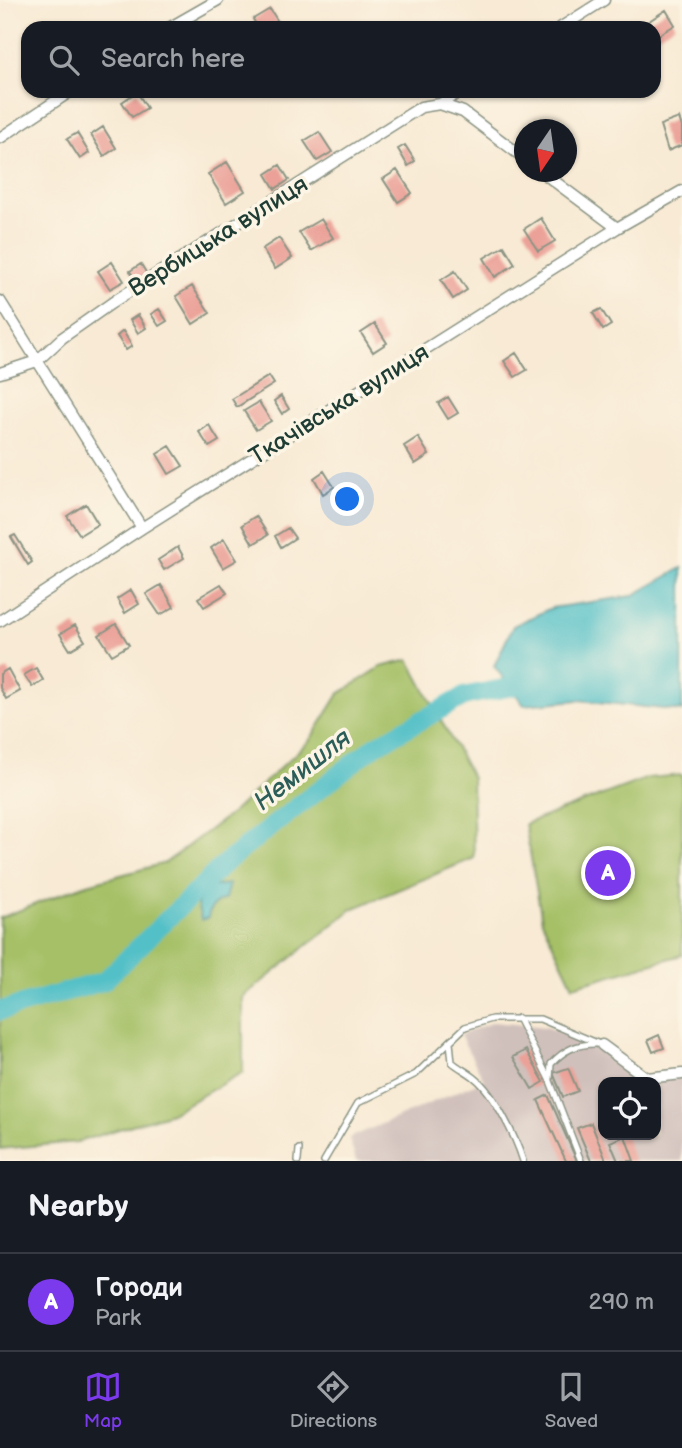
<!DOCTYPE html>
<html lang="en">
<head>
<meta charset="utf-8">
<style>
	:root { --surface:#171b24; --page:#242831; --text:#f1f3f6; --muted:#9ea1a6; --line:#363941; --accent:#7c3aed }
	body { margin:0; font-family:"Balsamiq Sans",sans-serif; background:var(--page); color:var(--text) }
	.controls { position:absolute; right:21px; bottom:21px; display:grid; overflow:hidden; border-radius:14px; box-shadow:0 2px 5px #0004 }
	.controls button { width:63px; height:63px; display:grid; place-items:center; padding:0; border:0; border-bottom:2px solid var(--line); background:var(--surface); color:var(--text); font:35px sans-serif }
	.compass { position:absolute; left:514px; top:119px; width:63px; height:63px; border-radius:50%; background:var(--surface); box-shadow:0 2px 5px #0004; rotate:193deg }
	.you { position:absolute; left:348px; top:500px; width:24px; height:24px; margin:-18px; border:5px solid #fff; border-radius:50%; background:#1a73e8; box-shadow:0 0 0 10px #1a73e833 }
	.badge { display:grid; place-items:center; width:46px; height:46px; border-radius:50%; background:var(--accent); color:#fff; font-size:23px; font-weight:700 }
	.pin { position:absolute; translate:-50% -50%; border:4px solid #fff; box-shadow:0 2px 7px #0006 }
	.list { margin:0; padding:0; list-style:none }
	h2 { display:flex; justify-content:space-between; align-items:center; height:91px; margin:0; padding:0 28px; font-size:30px }
	h2 small { font-size:23px; font-weight:400; color:var(--muted) }
	.list li { display:grid; grid-template-columns:46px 1fr auto; gap:21px; align-items:center; box-sizing:border-box; height:98px; padding:0 28px; border-top:2px solid var(--line) }
	.list b { display:block; font-size:26px; white-space:nowrap }
	.list p { margin:0; font-size:23px; white-space:nowrap; color:var(--muted) }
	.list em { font-size:23px; font-style:normal; color:var(--muted) }
	.icon { flex:none; width:38px; height:38px; fill:none; stroke:currentColor; stroke-width:2; stroke-linecap:round; stroke-linejoin:round }
	.map { position:relative; flex:none; width:682px; height:1161px; overflow:hidden }
	.search { position:absolute; background:var(--surface); box-shadow:0 2px 5px #0004; left:21px; right:21px; top:21px; height:77px; display:flex; align-items:center; gap:18px; box-sizing:border-box; padding:0 24px; border-radius:21px; color:var(--muted); font-size:26px }
	.sheet { height:189px; background:var(--surface) }
	nav { display:flex; justify-content:space-around; align-items:center; box-sizing:border-box; height:98px; border-top:2px solid var(--line); background:var(--surface); font-size:19px; color:var(--muted) }
	nav a { display:grid; justify-items:center; gap:4px }
	nav .on { color:var(--accent) }
	.map>svg:first-child { display:block }
</style>
</head>
<body>
<div class="map">
<svg width="682" height="1161" viewBox="0 0 682 1161">
	<rect width="100%" height="100%" fill="#fcf5e5"/>
	<filter id="ink" filterUnits="userSpaceOnUse"><feTurbulence type="fractalNoise" baseFrequency=".0143" numOctaves="2"/><feDisplacementMap in="SourceGraphic" scale="14" xChannelSelector="R" yChannelSelector="G"/><feConvolveMatrix kernelMatrix="1 2 1 2 8 2 1 2 1" color-interpolation-filters="sRGB"/></filter>
	<filter id="wash" filterUnits="userSpaceOnUse"><feTurbulence type="fractalNoise" baseFrequency=".00686" numOctaves="4" result="noise"/><feDisplacementMap in="SourceGraphic" scale="28" xChannelSelector="R" yChannelSelector="G"/><feGaussianBlur stdDeviation="1.57" result="paint"/><feColorMatrix in="noise" values="0 0 0 0 0 0 0 0 0 0 0 0 0 0 0 0 0 1.4 0 .05"/><feComposite in="paint" operator="in"/></filter>
	<g filter="url(#wash)">
		<rect width="100%" height="100%" fill="#f8ead4"/>
		<path fill="#d0c0bc" fill-rule="evenodd" d="M493,1022L546,1027L601,1049L647,1081L682,1075V1161H356L349,1138L484,1080L460,1035ZM603,1082H656V1135H603Z"/>
		<path fill="#a5c066" stroke="#627e4d" stroke-width="2" d="M409,660L472,778L474,858L352,909L243,997V1072L171,1113L77,1142L0,1149V918L84,885L165,863L233,812L310,740L339,694L381,667Z
			M682,775V955L573,986L542,921L525,824L648,778Z"/>
		<path fill="#52c0c7" stroke="#387e7e" stroke-width="2" d="M682,568V711L579,700L524,705L494,666L513,626L551,608L632,596Z
			M229,884L225,899C216,902 209,907 208,918L201,920L197,904L207,887Z"/>
		<g fill="none" stroke-linecap="round" stroke-linejoin="round">
			<path stroke="#52c0c7" stroke-width="19" d="M0,1011L104,981L226,862L375,746L465,696L536,682"/>
		</g>
		<g id="blocks">
			<path fill="#eba198" d="M270,9L282,28H258L253,19Z
				M666,10L675,25L655,37L654,28H649L646,23Z
				M137,92L147,108L132,117L122,102Z
				M679,118L682,127V145L668,151L660,125Z
				M103,127L116,148L104,156L91,135Z
				M319,132L332,152L317,161L304,141Z
				M77,133L89,153L80,159L67,139Z
				M405,145L415,161L408,166L398,149Z
				M227,162L245,191L226,203L208,174Z
				M280,165L289,180L275,189L266,174Z
				M397,170L412,193L398,202L383,179Z
				M541,218L555,241L538,251L524,229Z
				M321,219L333,238L311,251L299,232Z
				M279,238L292,258L275,269L262,249Z
				M504,246L515,264L495,277L484,258Z
				M112,262L124,281L110,289L98,271Z
				M141,264L148,276L137,283L130,271Z
				M455,271L467,290L453,299L441,280Z
				M192,286L210,313L193,324L176,296Z
				M159,309L167,321L159,326L151,314Z
				M601,309L611,325L603,330L593,313Z
				M138,315L146,328L138,333L130,320Z
				M375,324L387,343L373,352L361,333Z
				M123,331L132,346L126,350L117,336Z
				M516,353L527,370L515,377L504,361Z
				M269,376L274,384L237,407L232,399Z
				M281,396L289,409L282,414L274,401Z
				M448,397L458,413L448,419L438,403Z
				M259,402L271,421L256,430L244,411Z
				M209,425L219,441L209,447L199,432Z
				M418,437L429,455L415,464L404,446Z
				M170,446L183,466L169,474L157,454Z
				M324,471L334,487L323,494L314,478Z
				M86,504L98,524L80,535L67,516Z
				M256,516L268,535L253,544L242,525Z
				M288,528L295,538L281,547L275,536Z
				M15,535L32,562L28,565L11,537Z
				M224,539L237,560L223,568L211,548Z
				M178,547L184,558L164,570L158,560Z
				M221,584L227,593L204,607L198,598Z
				M161,585L174,607L160,615L146,594Z
				M131,590L139,604L125,613L117,599Z
				M116,624L129,645L112,655L99,635Z
				M75,625L85,641L70,650L60,634Z
				M36,668L43,680L32,687L24,675Z
				M8,669L20,691L6,699L0,688V674Z
				M659,1035L664,1048L653,1052L648,1040Z
				M526,1050L544,1082L532,1089L513,1057Z
				M568,1068L578,1091L563,1097L553,1073Z
				M548,1095L573,1152L577,1161H566L538,1100Z
				M591,1123L606,1160L591,1161L577,1128Z
				M625,1136L634,1161H618L610,1142Z"/>
		</g>
	</g>
	<g filter="url(#ink)">
		<use href="#blocks" fill-opacity="0" stroke="#8c9484" stroke-width="2"/>
		<g fill="none" stroke-linecap="round" stroke-linejoin="round">
			<defs>
				<path id="lane" d="M518,1018L550,1081L581,1161
					M450,1042L452,1062C459,1068 468,1072 475,1078C494,1093 516,1138 523,1161
					M550,1079L551,1064C564,1050 576,1044 596,1044
					M298,1161L299,1149
					M324,1161L358,1103L416,1074L465,1027L492,1019H540L602,1045"/>
				<path id="street" d="M169,28L218,0
					M560,28L604,0
					M440,104L461,91
					M0,138L71,91
					M542,172L617,228
					M0,301L142,528
					M0,373L37,361L62,338L116,300L421,107L440,104L463,112L524,158
					M0,621L142,528L617,228L682,191
					M602,1045L647,1078L682,1074"/>
			</defs>
			<use href="#lane" stroke="#8c9484" stroke-width="8"/>
			<use href="#street" stroke="#8c9484" stroke-width="13"/>
			<use href="#lane" stroke="#fff" stroke-width="5"/>
			<use href="#street" stroke="#fff" stroke-width="10"/>
		</g>
	</g>
	<g text-anchor="middle" stroke-width="7" stroke-linejoin="round" paint-order="stroke">
		<g font-size="24" fill="#1f3d34" stroke="#fcf5e5">
			<text transform="translate(218 236) rotate(-32)" y="8">Вербицька вулиця</text>
			<text transform="translate(339 404) rotate(-32)" y="8">Ткачівська вулиця</text>
		</g>
		<g font-size="26" font-style="italic" fill="#2c5e59" stroke="#fcf5e5">
			<text transform="translate(302 769) rotate(-38)" y="9">Немишля</text>
		</g>
	</g>
</svg>
<div class="controls">
<button><svg class="icon" aria-label="locate" viewBox="0 0 24 24"><circle cx="12" cy="12" r="6"/><path d="M12 2v4M12 18v4M2 12h4M18 12h4"/></svg></button>
</div>
<svg class="compass" viewBox="-18 -18 36 36"><path d="M0-13l5 13h-10z" fill="#e53935"/><path d="M0 13l5-13h-10z" fill="#9ea1a6"/></svg>
<div class="you"></div>
<div class="pin badge" style="left:608px;top:873px">A</div>
<div class="search"><svg class="icon" aria-label="search" viewBox="0 0 24 24"><circle cx="10" cy="10" r="6"/><path d="M15 15l6 6"/></svg>Search here</div>
</div>
<section class="sheet">
<h2>Nearby<small></small></h2>
<ul class="list">
<li><span class="badge">A</span><div><b>Городи</b><p>Park</p></div><em>290 m</em></li>
</ul>
</section>
<nav>
<a class="on"><svg class="icon" aria-label="map" viewBox="0 0 24 24"><path d="M3 6l6-2 6 2 6-2v14l-6 2-6-2-6 2zM9 4v14M15 6v14"/></svg>Map</a>
<a><svg class="icon" aria-label="directions" viewBox="0 0 24 24"><path d="M12 3l9 9-9 9-9-9zM9 14v-3h6M13 9l2 2-2 2"/></svg>Directions</a>
<a><svg class="icon" aria-label="saved" viewBox="0 0 24 24"><path d="M7 4h10v16l-5-4-5 4z"/></svg>Saved</a>
</nav>
</body>
</html>
